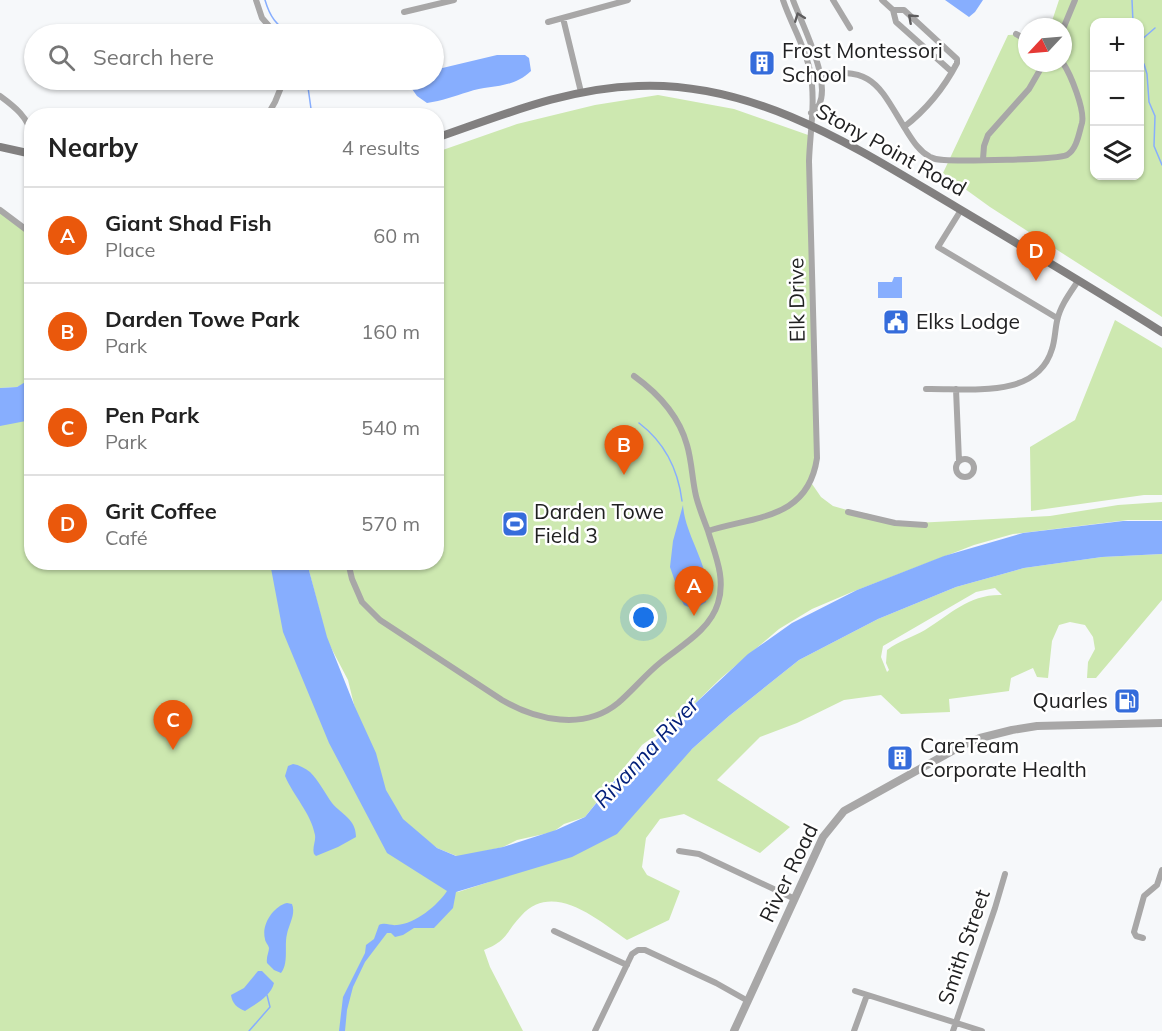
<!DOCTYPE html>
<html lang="en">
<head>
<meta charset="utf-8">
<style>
	:root { --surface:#fff; --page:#f2f2f2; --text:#222; --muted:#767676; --line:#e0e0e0; --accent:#ea580c }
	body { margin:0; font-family:Mulish,sans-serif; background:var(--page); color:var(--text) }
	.controls { position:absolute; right:18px; top:18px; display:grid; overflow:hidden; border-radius:12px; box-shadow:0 2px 4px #0004 }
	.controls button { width:54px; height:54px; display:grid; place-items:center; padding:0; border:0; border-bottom:2px solid var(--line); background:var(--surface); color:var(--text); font:30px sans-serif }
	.compass { position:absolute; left:1018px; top:18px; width:54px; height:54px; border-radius:50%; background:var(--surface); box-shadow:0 2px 4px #0004; rotate:244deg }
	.you { position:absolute; left:644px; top:618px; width:21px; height:21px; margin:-15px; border:4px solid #fff; border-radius:50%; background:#1a73e8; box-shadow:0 0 0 9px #1a73e833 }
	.badge { display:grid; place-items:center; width:39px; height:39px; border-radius:50%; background:var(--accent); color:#fff; font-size:20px; font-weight:700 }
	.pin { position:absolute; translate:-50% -50px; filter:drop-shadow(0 2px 3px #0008) }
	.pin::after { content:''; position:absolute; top:32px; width:21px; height:18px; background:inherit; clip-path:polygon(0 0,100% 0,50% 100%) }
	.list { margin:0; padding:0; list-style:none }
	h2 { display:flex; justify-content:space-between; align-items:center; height:78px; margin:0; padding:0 24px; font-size:26px }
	h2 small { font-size:20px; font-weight:400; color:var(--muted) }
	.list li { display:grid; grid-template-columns:39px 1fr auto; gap:18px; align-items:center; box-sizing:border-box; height:96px; padding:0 24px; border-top:2px solid var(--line) }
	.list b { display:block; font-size:22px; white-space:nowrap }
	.list p { margin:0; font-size:20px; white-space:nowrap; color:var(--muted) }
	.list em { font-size:20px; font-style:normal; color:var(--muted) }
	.icon { flex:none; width:33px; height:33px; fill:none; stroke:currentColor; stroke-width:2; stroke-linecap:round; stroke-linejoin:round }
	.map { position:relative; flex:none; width:1162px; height:1031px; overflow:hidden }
	.search { position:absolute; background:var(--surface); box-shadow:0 2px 4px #0004; left:24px; top:24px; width:420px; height:66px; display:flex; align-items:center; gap:15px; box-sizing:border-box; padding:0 21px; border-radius:33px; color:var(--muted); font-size:22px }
	.panel { position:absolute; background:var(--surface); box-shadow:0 2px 4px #0004; left:24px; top:108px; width:420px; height:462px; border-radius:24px }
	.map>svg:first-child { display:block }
</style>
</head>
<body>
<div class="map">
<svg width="1162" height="1031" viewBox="0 0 1162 1031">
	<rect width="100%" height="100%" fill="#f6f8fa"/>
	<path fill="#cde8b0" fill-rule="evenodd" d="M1059,0H1162V317L990,207L943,173L1008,35L1027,34V63H1063V27H1050ZM1094,22H1140V176H1094Z
		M658,95L734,109L811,136L818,454L810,481L821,497L833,506L847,510L869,514L890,521L915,523L1050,516L1118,505L1162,502V520H1128L1013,534L974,545L852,592L812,609L779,629L720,679L671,727C661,734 652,737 642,745L585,817L564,824L553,832L517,840L503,847L459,857L437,848L393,815L357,717L348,680L327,640L307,563L436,562L437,152L517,124L595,105Z
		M0,208L32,232L31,381L17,387L0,388Z
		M1115,320L1162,348V495H1144L1031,511L1030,447L1075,420Z
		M31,415L32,562L287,563L388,844L458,892L489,882L692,749L729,716L799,660L878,619L956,587L1024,568L1102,557L1162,554V600L1096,678H1087L1088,662L1095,649L1093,637L1085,625L1070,622L1059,625L1052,641L1048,678L1037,677L1033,668L1011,678L1009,691L949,699L950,712L901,714L881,695L844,700L797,723L760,737L717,780L790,827L760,853L684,814L660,819L646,838L642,867L647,875L680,891L669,920L627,940C598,920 553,880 521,916C505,933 508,940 484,950L490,967L523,1031H0V421ZM995,588L1002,595C969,594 951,614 925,630C913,637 899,641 887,650L886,663L889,670L887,672L881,657L883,646L976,592Z"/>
	<path fill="#87aefe" d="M945,0H983L975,12L969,17Z
		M497,55H525L529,58L531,71C511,90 490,84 468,92C454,96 442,101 427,103L417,96L407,82V80H434V70Z
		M894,277H902V298H878V282H892Z
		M27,381H31V420L0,426V388L17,387Z
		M683,505C685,538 714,570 706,602L698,607L691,608L684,605L681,599L670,567L673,541Z
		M1123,521H1162V554L1102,557L1024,568L956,587L878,619L799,660L729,716L692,749L617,834L572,857L456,892L453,908L434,928H414L403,935L395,937L391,933H387L365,962L353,987L347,1010L345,1031H339L343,997L365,953L366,945L374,939L379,925C386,922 390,926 397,925C415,924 438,905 447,891L387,853L329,743L283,632L270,563H307L327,637L355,707L376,753L386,790L403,819L437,848L456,856L503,847L556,830L585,817L620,774L748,654L792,623L857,590L944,556L1023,533Z
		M293,764C299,765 305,768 310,772C319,781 325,793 332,803C342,815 356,819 356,837L338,847L316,856L314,854C312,847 316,842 315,835C311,813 294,797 285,776L288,766Z
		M287,903L292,904C296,914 289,924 287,934C284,946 289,963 281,973L274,970L267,963C266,957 269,952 269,948C268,944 265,942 265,939C261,924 274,906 287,903Z
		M258,971H262L274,983C271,996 256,1004 245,1011C237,1008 232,1003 231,995L244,988Z"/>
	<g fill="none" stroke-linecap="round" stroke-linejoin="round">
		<path stroke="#87aefe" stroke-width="1.5" d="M265,0C270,17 276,25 291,34
			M1132,0L1133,22
			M1140,41L1155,28
			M1140,60L1144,64L1147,74L1149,102L1155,116L1154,146L1162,165
			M307,80L312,116
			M639,423C664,442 678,469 682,501
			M249,1031L270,1007L267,995"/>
		<path stroke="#a8a7a7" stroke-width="6" d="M256,0L262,18L276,34
			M793,0C801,23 841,97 811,113
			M833,0L850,28
			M882,0L893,10L896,22L952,72
			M893,10H904L957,59V63C944,88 927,109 904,127
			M404,12L454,0
			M563,18L581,92
			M548,22L628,0
			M1063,29L1075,0
			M1016,34L1027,40
			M811,75C874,67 876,81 906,130C913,141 919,151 930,157C934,159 939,160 944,160C959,161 1057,160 1067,155C1077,149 1079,133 1082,123C1085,110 1071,75 1063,63
			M0,96C15,107 28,117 32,136
			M267,116L275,102L284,80
			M983,159L984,146L988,135L1029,89L1044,63
			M0,210L32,234
			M961,210L938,247L1057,318
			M634,376C659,394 679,416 687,445C692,462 692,479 696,496C699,508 704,520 708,531
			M926,389C968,388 1037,400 1052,349C1055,340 1055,330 1057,321C1060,306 1070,293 1078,281
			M956,389L959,461
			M956 468a9 9 0 1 1 18 0a9 9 0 1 1-18 0Z
			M848,512L895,523L925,525
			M348,562L352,579L362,602L380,620L502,700C536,720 584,731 618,703C633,690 646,674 661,662C682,645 710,630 718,603C726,578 715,555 708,531C754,516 808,520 817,458L809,161C810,132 816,100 810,71C805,46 791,24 783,0
			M679,851L699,854L795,899
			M554,931L627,965
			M1143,938L1136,936L1134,932L1144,896L1157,885L1162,870
			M855,991L982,1031
			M595,1031L632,954L638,950H645L716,983L748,1001
			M854,1031L867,995
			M953,1031L995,908L1005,874"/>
		<path stroke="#a8a7a7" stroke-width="8" d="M734,1031L823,837L844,811L963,745L980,738L1012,730L1037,726L1162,723"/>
		<path stroke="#828080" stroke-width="8" d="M436,138C503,115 567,88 638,86C757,81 858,149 956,207C1025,248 1094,289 1162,332
			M0,147L32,154"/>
	</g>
	<defs><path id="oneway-chevron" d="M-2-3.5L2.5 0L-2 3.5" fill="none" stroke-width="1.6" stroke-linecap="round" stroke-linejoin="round" transform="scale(1.5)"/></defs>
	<g stroke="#5e5d5e">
		<use href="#oneway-chevron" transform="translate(799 17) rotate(-111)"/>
		<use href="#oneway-chevron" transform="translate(912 18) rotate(-138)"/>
	</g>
	<defs>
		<symbol id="building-square" viewBox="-11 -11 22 22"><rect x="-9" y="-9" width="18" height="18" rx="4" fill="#356cdb" stroke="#fff"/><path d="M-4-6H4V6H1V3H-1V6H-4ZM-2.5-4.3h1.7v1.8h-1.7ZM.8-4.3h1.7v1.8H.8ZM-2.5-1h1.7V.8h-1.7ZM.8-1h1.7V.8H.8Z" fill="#fff"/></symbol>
		<symbol id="civic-square" viewBox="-11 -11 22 22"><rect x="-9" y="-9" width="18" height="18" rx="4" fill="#356cdb" stroke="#fff"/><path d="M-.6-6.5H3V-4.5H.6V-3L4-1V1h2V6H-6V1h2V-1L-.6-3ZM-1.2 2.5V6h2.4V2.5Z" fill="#fff"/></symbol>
		<symbol id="stadium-square" viewBox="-11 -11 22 22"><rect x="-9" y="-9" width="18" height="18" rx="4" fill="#356cdb" stroke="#fff"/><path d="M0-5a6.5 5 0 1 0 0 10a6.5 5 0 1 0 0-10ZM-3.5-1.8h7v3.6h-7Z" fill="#fff"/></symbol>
		<symbol id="fuel-square" viewBox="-11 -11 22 22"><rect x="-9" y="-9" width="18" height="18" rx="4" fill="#356cdb" stroke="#fff"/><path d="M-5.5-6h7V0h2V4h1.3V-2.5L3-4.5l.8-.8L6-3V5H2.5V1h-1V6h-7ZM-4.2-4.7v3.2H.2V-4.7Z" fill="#fff"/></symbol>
	</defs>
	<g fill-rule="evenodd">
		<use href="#building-square" x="747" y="48" width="30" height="30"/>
		<use href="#civic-square" x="881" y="307" width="30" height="30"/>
		<use href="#stadium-square" x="500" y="509" width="30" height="30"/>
		<use href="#fuel-square" x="1112" y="686" width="30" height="30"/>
		<use href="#building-square" x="885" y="743" width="30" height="30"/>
	</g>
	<g text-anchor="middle" stroke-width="5" stroke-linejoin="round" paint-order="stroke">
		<g font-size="21" fill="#212122" stroke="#fff" text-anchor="start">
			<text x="782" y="58">Frost Montessori<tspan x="782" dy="24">School</tspan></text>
			<text x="916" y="329">Elks Lodge</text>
			<text x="534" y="519">Darden Towe<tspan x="534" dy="24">Field 3</tspan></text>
			<text x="1108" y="708" text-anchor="end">Quarles</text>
			<text x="920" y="753">CareTeam<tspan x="920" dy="24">Corporate Health</tspan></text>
		</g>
		<g font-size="21" fill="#212122" stroke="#fff">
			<text transform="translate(891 150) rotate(29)" y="7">Stony Point Road</text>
			<text transform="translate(797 300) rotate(-91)" y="7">Elk Drive</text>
			<text transform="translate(789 873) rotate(-64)" y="7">River Road</text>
			<text transform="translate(964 947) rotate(-71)" y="7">Smith Street</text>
		</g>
		<g font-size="22" font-style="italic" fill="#04207a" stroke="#fff">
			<text transform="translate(646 752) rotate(-47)" y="8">Rivanna River</text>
		</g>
	</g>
</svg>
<div class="controls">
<button>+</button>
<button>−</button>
<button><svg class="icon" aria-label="layers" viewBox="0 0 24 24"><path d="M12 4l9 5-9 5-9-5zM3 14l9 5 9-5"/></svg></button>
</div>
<svg class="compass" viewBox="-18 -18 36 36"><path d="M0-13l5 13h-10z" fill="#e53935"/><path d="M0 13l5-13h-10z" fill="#767676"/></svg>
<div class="you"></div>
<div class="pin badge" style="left:694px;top:616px">A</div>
<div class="pin badge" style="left:624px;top:475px">B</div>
<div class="pin badge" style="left:173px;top:750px">C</div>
<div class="pin badge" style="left:1036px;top:281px">D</div>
<div class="search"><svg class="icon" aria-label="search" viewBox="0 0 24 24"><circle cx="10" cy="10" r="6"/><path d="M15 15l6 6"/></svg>Search here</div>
<section class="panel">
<h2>Nearby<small>4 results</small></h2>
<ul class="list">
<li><span class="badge">A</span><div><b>Giant Shad Fish</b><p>Place</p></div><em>60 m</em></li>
<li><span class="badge">B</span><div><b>Darden Towe Park</b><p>Park</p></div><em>160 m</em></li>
<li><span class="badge">C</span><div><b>Pen Park</b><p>Park</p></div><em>540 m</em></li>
<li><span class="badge">D</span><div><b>Grit Coffee</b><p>Café</p></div><em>570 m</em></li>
</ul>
</section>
</div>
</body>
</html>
